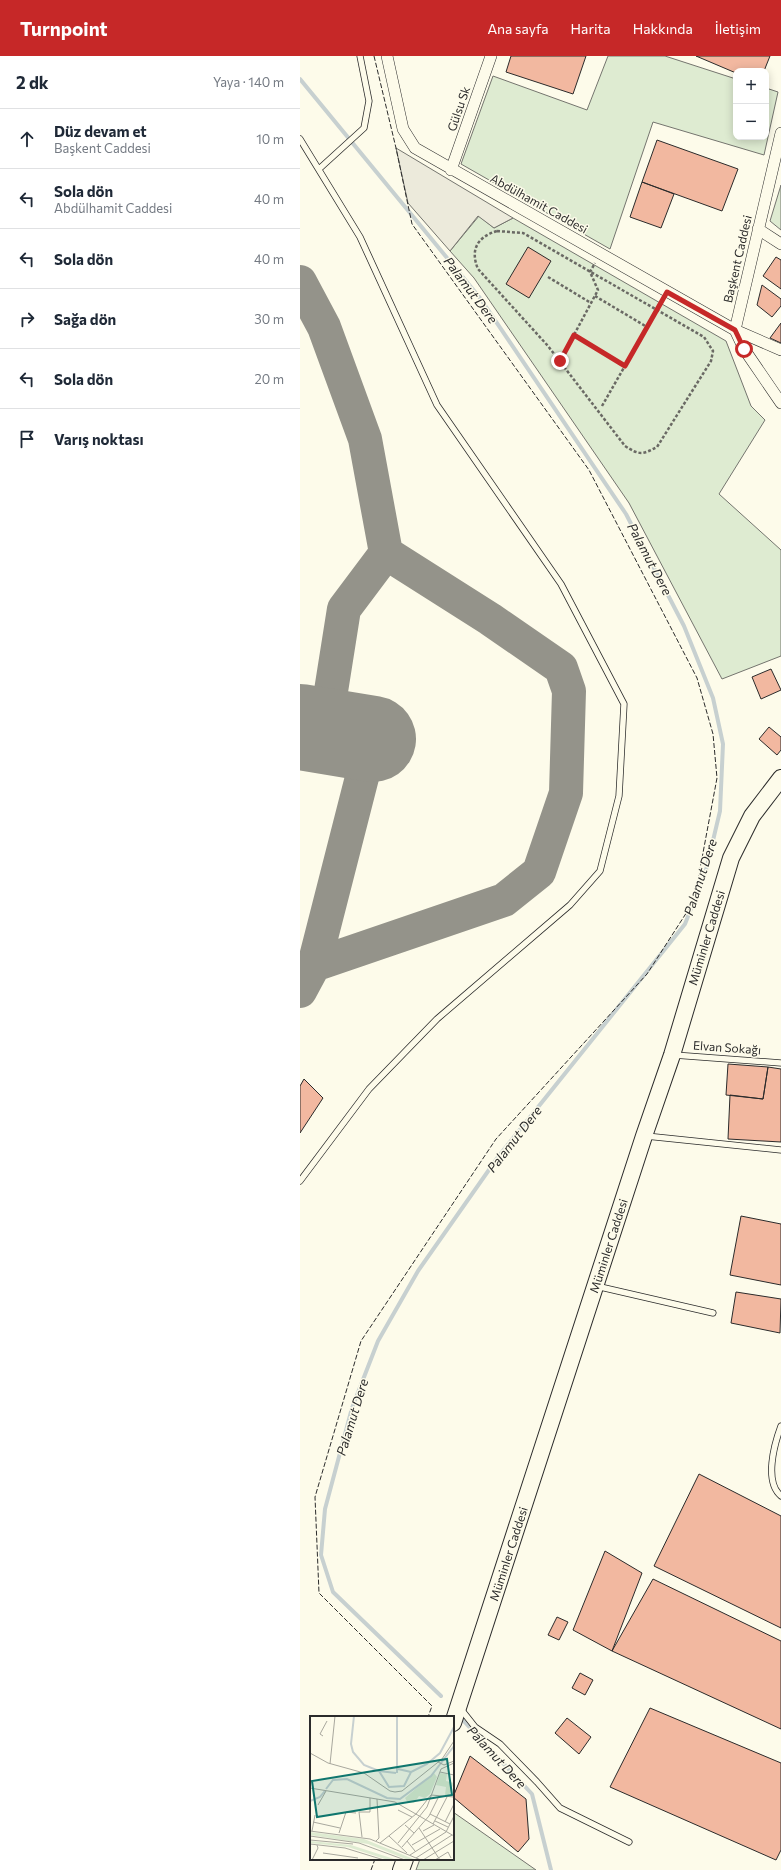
<!DOCTYPE html>
<html lang="tr">
<head>
<meta charset="utf-8">
<style>
	:root { --surface:#fff; --page:#f2f2f3; --text:#1f2937; --muted:#747a83; --line:#e0e1e3; --accent:#c62828 }
	body { margin:0; font-family:Commissioner,sans-serif; background:var(--page); color:var(--text) }
	.controls { position:absolute; right:12px; top:12px; display:grid; overflow:hidden; border-radius:8px; box-shadow:0 2px 10px #0003 }
	.controls button { width:36px; height:36px; display:grid; place-items:center; padding:0; border:0; border-bottom:1px solid var(--line); background:var(--surface); color:var(--text); font:20px sans-serif }
	.stop { position:absolute; width:12px; height:12px; margin:-9px; border:3px solid #c62828; border-radius:50%; background:#fff }
	.stop.end { background:#c62828; border-color:#fff; box-shadow:0 1px 4px #0008 }
	.list { margin:0; padding:0; list-style:none }
	h2 { display:flex; justify-content:space-between; align-items:center; height:52px; margin:0; padding:0 16px; font-size:17px }
	h2 small { font-size:13px; font-weight:400; color:var(--muted) }
	.list li { display:grid; grid-template-columns:26px 1fr auto; gap:12px; align-items:center; box-sizing:border-box; height:60px; padding:0 16px; border-top:1px solid var(--line) }
	.list b { display:block; font-size:15px; white-space:nowrap }
	.list p { margin:0; font-size:13px; white-space:nowrap; color:var(--muted) }
	.list em { font-size:13px; font-style:normal; color:var(--muted) }
	.icon { flex:none; width:22px; height:22px; fill:none; stroke:currentColor; stroke-width:2; stroke-linecap:round; stroke-linejoin:round }
	.map { position:relative; flex:none; width:481px; height:1814px; overflow:hidden }
	header { display:flex; align-items:center; gap:24px; box-sizing:border-box; height:56px; padding:0 20px; background:var(--accent); color:#fff }
	header strong { font-size:19px }
	nav { display:flex; gap:22px; margin-inline-start:auto; font-size:14px }
	main { display:flex }
	aside { flex:1; background:var(--surface) }
	.map>svg:first-child { display:block }
</style>
</head>
<body>
<header>
<strong>Turnpoint</strong>
<nav><a>Ana sayfa</a><a>Harita</a><a>Hakkında</a><a>İletişim</a></nav>
</header>
<main>
<aside>
<h2>2 dk<small>Yaya · 140 m</small></h2>
<ul class="list">
<li><svg class="icon" aria-label="ahead" viewBox="0 0 24 24"><path d="M12 20V5M6 11l6-6 6 6"/></svg><div><b>Düz devam et</b><p>Başkent Caddesi</p></div><em>10 m</em></li>
<li><svg class="icon" aria-label="left" viewBox="0 0 24 24"><path d="M17 20v-9H6M10 6l-5 5 5 5"/></svg><div><b>Sola dön</b><p>Abdülhamit Caddesi</p></div><em>40 m</em></li>
<li><svg class="icon" aria-label="left" viewBox="0 0 24 24"><path d="M17 20v-9H6M10 6l-5 5 5 5"/></svg><div><b>Sola dön</b></div><em>40 m</em></li>
<li><svg class="icon" aria-label="right" viewBox="0 0 24 24"><path d="M7 20v-9h11M14 6l5 5-5 5"/></svg><div><b>Sağa dön</b></div><em>30 m</em></li>
<li><svg class="icon" aria-label="left" viewBox="0 0 24 24"><path d="M17 20v-9H6M10 6l-5 5 5 5"/></svg><div><b>Sola dön</b></div><em>20 m</em></li>
<li><svg class="icon" aria-label="arrive" viewBox="0 0 24 24"><path d="M6 21V4h12l-3 4 3 4H6"/></svg><div><b>Varış noktası</b></div></li>
</ul>
</aside>
<div class="map">
<svg width="481" height="1814" viewBox="0 0 481 1814">
	<rect width="100%" height="100%" fill="#fdfbea"/>
	<path fill="#deebd1" stroke="#74746e" d="M308,0H365L436,23V81H466V32L478,36L464,99L353,66L310,193L161,108L193,20L287,54Z
		M481,129V174L470,165Z
		M179,160L194,172L213,162L426,285L451,350L465,364L419,438L481,494V600L422,623L329,447L174,222L150,195Z
		M153,1756L236,1814H116L120,1803H153Z"/>
	<path fill="#eceadb" stroke="#74746e" d="M96,92L213,162L194,172L178,160L150,195L108,147Z"/>
	<g fill="none" stroke-linecap="round" stroke-linejoin="round">
		<path stroke="#c7d0d0" stroke-width="4" d="M0,23L180,242L326,458L384,570L413,642L423,688L420,755L406,814L385,868L198,1101L118,1215L78,1285L52,1352L25,1453L21,1499L33,1536L141,1640
			M159,1660L232,1738L251,1814"/>
		<path stroke="#94938a" stroke-width="34" d="M0,226L24,271L65,383L86,497L190,563L261,612L269,635L266,737L239,816L204,844L14,909L69,694
			M28,654L44,553L86,497
			M0,935L14,909"/>
		<path stroke="#94938a" stroke-width="86" d="M0,671L73,683"/>
	</g>
	<path fill="#f2b8a0" stroke="#2b2b2b" d="M211,0H286L273,38L206,16Z
		M396,0H470L464,15H436V17Z
		M357,84L438,113L422,155L342,126Z
		M342,126L374,138L361,172L330,161Z
		M228,191L251,205L229,242L206,228Z
		M476,201L481,204V233L463,220Z
		M462,229L481,243V250L472,261L457,249Z
		M481,267V287L470,282Z
		M471,613L481,634L461,643L452,621Z
		M469,671L481,681V694L477,699L459,683Z
		M428,1008L468,1011L463,1043L426,1039Z
		M468,1011L481,1013V1086L428,1083L430,1039L463,1043Z
		M4,1023L23,1042L0,1077V1030Z
		M441,1160L481,1168V1229L430,1219Z
		M436,1236L481,1243L480,1277L431,1267Z
		M399,1418L481,1460V1572L354,1510Z
		M305,1495L342,1517L312,1595L273,1574Z
		M353,1523L481,1585V1673L312,1595Z
		M257,1561L268,1566L259,1584L248,1579Z
		M280,1617L293,1624L285,1639L272,1632Z
		M350,1652L481,1707V1794L476,1804L310,1731Z
		M267,1662L291,1681L279,1698L255,1677Z
		M170,1700L226,1743L229,1783L218,1796L153,1741Z"/>
	<g fill="none" stroke-linecap="round" stroke-linejoin="round">
		<defs>
			<path id="lane" d="M0,83L60,181L137,349L261,528L324,648L319,740L300,815L270,849L137,963L69,1033L0,1125
				M19,113L64,72L69,45L60,0
				M374,999L481,1007
				M346,1080L481,1094
				M296,1230L413,1257
				M481,1370C474,1389 464,1426 481,1440
				M160,1652L175,1671L200,1688L237,1726L260,1752L329,1786"/>
			<path id="street" d="M87,0L103,73L115,92L435,274L481,294
				M481,77L435,274L444,293L481,347
				M151,114L191,0
				M458,173L481,188"/>
			<path id="secondary" d="M153,1667L344,1080L372,999L431,802L452,760L481,722
				M101,1814L105,1803"/>
		</defs>
		<use href="#lane" stroke="#2b2b2b" stroke-width="7"/>
		<use href="#street" stroke="#2b2b2b" stroke-width="12"/>
		<use href="#secondary" stroke="#2b2b2b" stroke-width="18"/>
		<path stroke="#6a6964" stroke-width="2.5" stroke-dasharray="3 2" stroke-linecap="butt" d="M197,175L223,177L404,281L413,295L411,305L357,391C342,399 339,399 325,390L248,290L178,213C170,194 177,181 197,175Z
			M248,221L291,247
			M295,240L347,271
			M274,279L325,310
			M260,305L298,234L290,216L295,207
			M302,350L362,245"/>
		<use href="#lane" stroke="#fdfbea" stroke-width="5.5"/>
		<use href="#street" stroke="#fdfbea" stroke-width="11"/>
		<use href="#secondary" stroke="#fdfbea" stroke-width="16"/>
		<path stroke="#2b2b2b" stroke-width="1" stroke-dasharray="5 2" stroke-linecap="butt" d="M74,0L96,92L112,168L289,414L397,622L413,678L417,722L394,845L347,918L196,1083L61,1285L15,1441L19,1537L132,1650L128,1661
			M71,1814L75,1803"/>
	</g>
	<g fill="none" stroke-linecap="round" stroke-linejoin="round">
		<path stroke="#c62828" stroke-width="5" d="M260,305L274,279L325,310L367,236L435,274L444,293"/>
	</g>
	<g text-anchor="middle" stroke-width="3" stroke-linejoin="round" paint-order="stroke">
		<g font-size="12" fill="#2b2b2b" stroke="#fdfbea">
			<text transform="translate(159 53) rotate(-71)" y="4">Gülsu Sk</text>
			<text transform="translate(239 148) rotate(29)" y="4">Abdülhamit Caddesi</text>
			<text transform="translate(438 203) rotate(-77)" y="4">Başkent Caddesi</text>
			<text transform="translate(407 882) rotate(-73)" y="4">Müminler Caddesi</text>
			<text transform="translate(427 992) rotate(4)" y="4">Elvan Sokağı</text>
			<text transform="translate(309 1190) rotate(-72)" y="4">Müminler Caddesi</text>
			<text transform="translate(209 1498) rotate(-72)" y="4">Müminler Caddesi</text>
		</g>
		<g font-size="13" font-style="italic" fill="#2b2b2b" stroke="#fdfbea">
			<text transform="translate(171 234) rotate(53)" y="5">Palamut Dere</text>
			<text transform="translate(350 503) rotate(62)" y="5">Palamut Dere</text>
			<text transform="translate(400 821) rotate(-72)" y="5">Palamut Dere</text>
			<text transform="translate(214 1083) rotate(-52)" y="5">Palamut Dere</text>
			<text transform="translate(52 1361) rotate(-73)" y="5">Palamut Dere</text>
			<text transform="translate(197 1701) rotate(47)" y="5">Palamut Dere</text>
		</g>
	</g>
	<g transform="translate(10 1660)">
		<rect width="144" height="144" fill="#fdfbea"/>
		<path d="M124,57L127,61L120,78L115,82L109,80L104,87H98L95,82ZM130,57L137,58L136,65L144,67L139,79H135L136,71L126,69ZM0,116L54,123L106,144H98L58,128L0,119ZM0,125L41,129L87,144H78L38,131L0,127Z" fill="#deebd1"/>
		<path fill="none" stroke="#c7d0d0" stroke-width="2" d="M44,0L41,28L43,36L54,49L69,55M88,53L101,56M86,57L69,55L79,71L94,70L101,56L117,48L130,37L144,11M87,57V0M16,73L23,64L37,63L77,82L90,83L121,60L144,30M0,85L10,81L15,75"/>
		<path fill="none" stroke="#a9a89e" stroke-width="1" d="M13,20L10,18L17,5M0,37L18,47L54,57L80,75L85,76L92,75L132,43L144,25M128,46L134,49L144,45M20,48L25,0M130,56L144,59M0,72L85,86L144,120M8,89L16,75M88,94L102,101M106,98L121,79L144,81M120,98L140,108M125,105L138,111M3,106L30,112M135,106L144,88M123,108L137,81M95,109L104,117M109,112L130,144M0,115L60,123L111,144M2,115L5,99M113,115L124,109M29,117L36,96L46,97M0,120L49,127L95,144M79,120L97,137M52,121L49,96H60V82M0,124L43,128M66,125L69,122L67,83M97,125L105,135M70,127L106,98M88,127L117,91L131,53L144,47M0,128L35,132L74,144M102,129L130,113M92,131L119,100L129,80M13,137L48,142M100,139L136,116L144,100M106,142L142,119M2,144L8,132L7,129M113,144L144,125M125,144L138,136L141,142"/>
		<path fill="#0f766e" fill-opacity="0.15" stroke="#0f766e" stroke-width="2" d="M137,43L142,79L7,101L2,65Z"/>
		<rect width="144" height="144" fill="none" stroke="#2b2b2b" stroke-width="2"/>
	</g>
</svg>
<div class="controls">
<button>+</button>
<button>−</button>
</div>
<div class="stop" style="left:444px;top:293px"></div>
<div class="stop end" style="left:260px;top:305px"></div>
</div>
</main>
</body>
</html>
